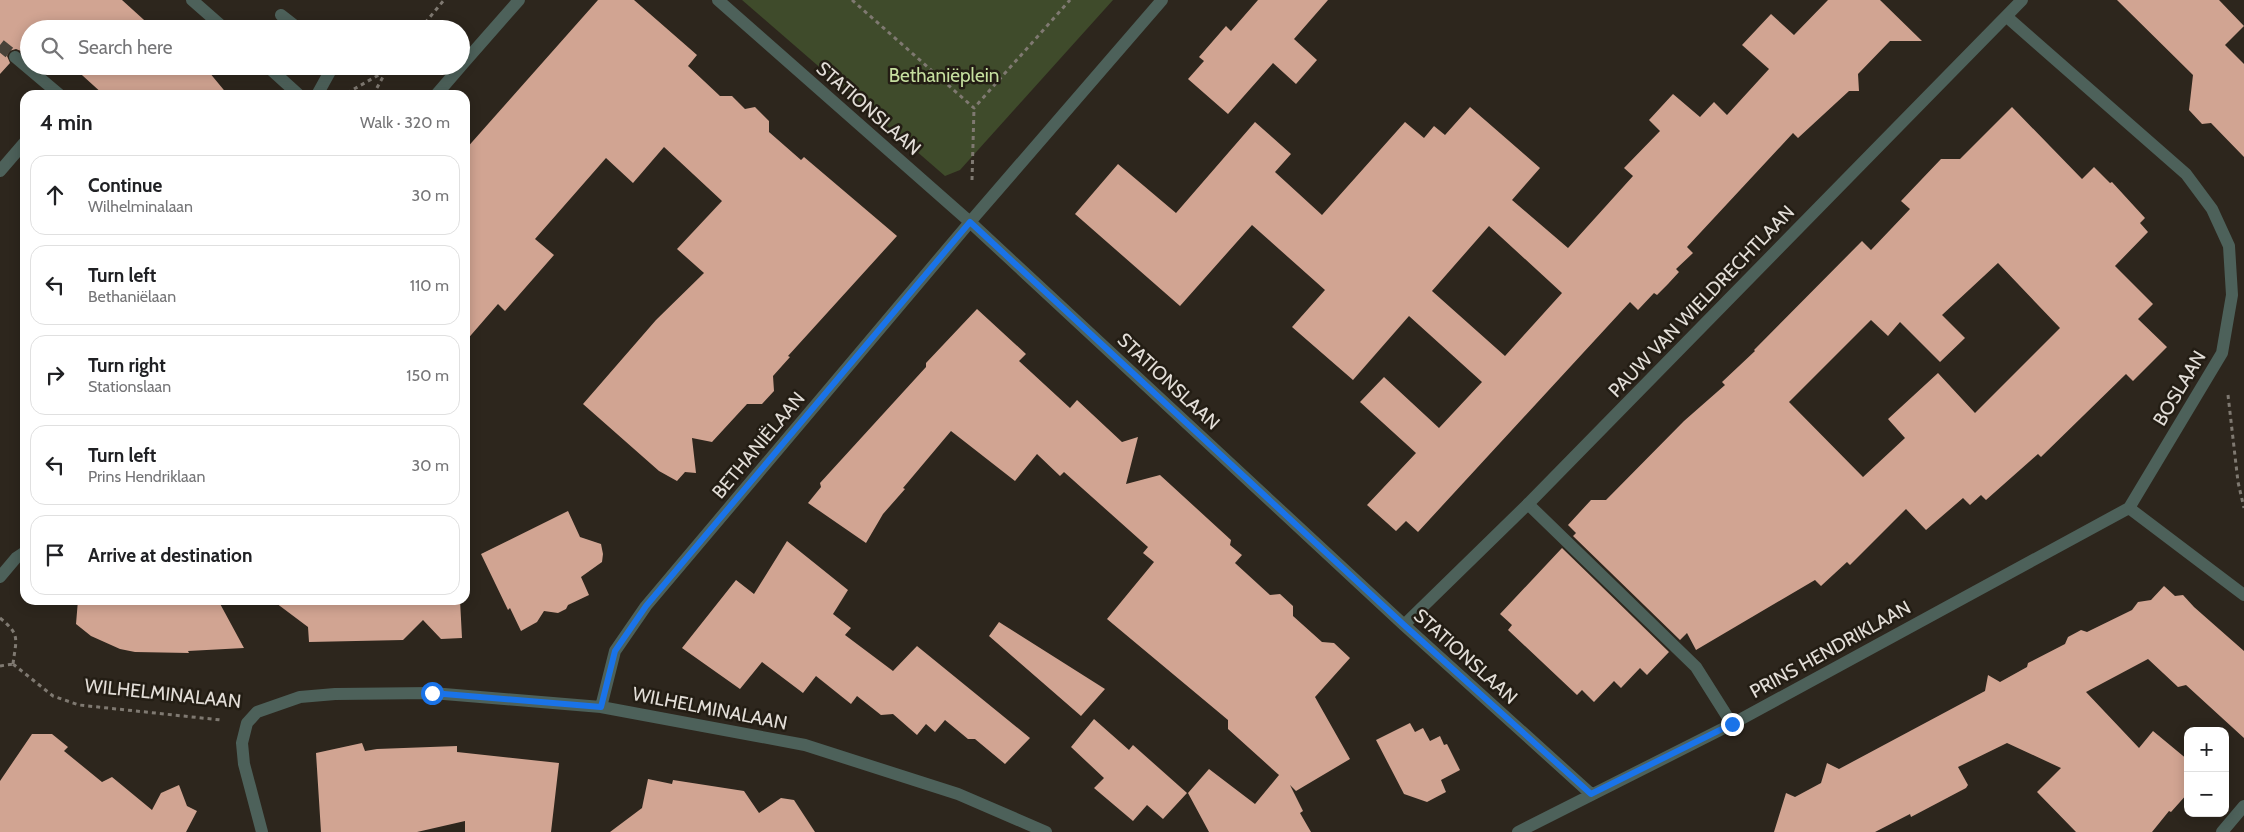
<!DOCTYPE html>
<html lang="en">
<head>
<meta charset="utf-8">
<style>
	:root { --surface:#fff; --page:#f6f6f6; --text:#202124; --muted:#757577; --line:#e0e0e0 }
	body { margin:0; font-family:Cabin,sans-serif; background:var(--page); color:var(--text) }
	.controls { position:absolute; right:15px; bottom:15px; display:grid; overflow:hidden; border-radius:10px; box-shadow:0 2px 12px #0003 }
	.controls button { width:45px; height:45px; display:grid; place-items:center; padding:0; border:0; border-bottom:1px solid var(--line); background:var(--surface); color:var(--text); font:25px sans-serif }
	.stop { position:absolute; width:15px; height:15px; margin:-11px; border:4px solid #1a73e8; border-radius:50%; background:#fff }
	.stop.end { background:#1a73e8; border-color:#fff; box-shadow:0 1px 5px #0008 }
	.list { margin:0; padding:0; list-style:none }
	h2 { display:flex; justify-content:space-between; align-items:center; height:65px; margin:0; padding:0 20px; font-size:21px }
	h2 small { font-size:16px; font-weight:400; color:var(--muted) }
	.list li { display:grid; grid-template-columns:32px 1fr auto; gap:15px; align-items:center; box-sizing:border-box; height:80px; margin:0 10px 10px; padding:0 10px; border:1px solid var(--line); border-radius:15px }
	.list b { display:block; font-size:19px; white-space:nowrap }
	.list p { margin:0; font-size:16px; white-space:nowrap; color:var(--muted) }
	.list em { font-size:16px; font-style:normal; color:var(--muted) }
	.icon { flex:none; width:28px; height:28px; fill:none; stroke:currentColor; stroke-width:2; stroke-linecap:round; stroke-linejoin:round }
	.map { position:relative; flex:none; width:2244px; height:832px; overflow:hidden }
	.search { position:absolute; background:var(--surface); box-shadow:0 2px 12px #0003; left:20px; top:20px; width:450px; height:55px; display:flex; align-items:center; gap:12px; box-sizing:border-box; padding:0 18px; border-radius:28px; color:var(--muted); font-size:19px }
	.panel { position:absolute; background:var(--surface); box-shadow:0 2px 12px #0003; left:20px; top:90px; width:450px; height:515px; border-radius:15px }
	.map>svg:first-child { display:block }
</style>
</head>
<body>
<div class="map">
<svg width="2244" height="832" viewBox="0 0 2244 832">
	<rect width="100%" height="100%" fill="#2d261d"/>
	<path fill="#3f4b2b" d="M742,0H1113L960,170L945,176Z"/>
	<path fill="#d1a492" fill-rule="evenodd" d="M0,0H122L154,29H29V42L21,51L16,49L9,51L7,56L10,63L0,74Z
		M598,0H634L697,55L688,66L720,96H732L745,109L755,107L769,121V132L801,160L804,157L897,236L788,356L790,357L773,376L774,391L762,404H747L712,442L692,438L696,473L685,472L677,481L659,471L583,404L656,320L704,273L677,249L722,201L664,147L633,183L606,158L535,239L554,255L505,311L498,304L465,342V150Z
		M1258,0H1328L1294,39L1317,60L1296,84L1273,63L1228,114L1188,79L1204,61L1199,57L1226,26L1231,31Z
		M1828,0H1880L1922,41H1890L1858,74L1859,91H1849L1798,138L1793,133L1687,247L1693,253L1676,269L1679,272L1668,284L1657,295L1654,293L1638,310L1630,302L1418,532L1406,521L1396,531L1367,505L1416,453L1360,402L1384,377L1439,428L1482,382L1409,316L1353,380L1292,327L1325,290L1252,225L1180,306L1075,214L1118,164L1176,213L1255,122L1291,154L1275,172L1322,215L1405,122L1424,138L1434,126L1445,135L1470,107L1540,168L1512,200L1568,248L1633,176L1624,168L1660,131L1649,120L1673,94L1700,117L1714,102L1727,115L1769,69L1742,45L1771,14L1794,35ZM1489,226L1562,293L1505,356L1432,291Z
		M2117,0H2219L2244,26L2225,45L2244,64V157L2211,123L2202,124L2189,110L2193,75Z
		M72,66H204L228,95H104Z
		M2012,107L2082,179L2094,167L2110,183L2112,182L2145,218L2140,223L2148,232L2115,266L2153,304L2138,319L2167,347L2133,381L2126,374L2041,457L2038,454L1986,500L1981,495L1970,505L1963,498L1926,530L1906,509L1850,565L1847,562L1821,586L1815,580L1696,650L1687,633L1680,640L1573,536L1576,533L1568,525L1591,500H1606L1684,421L1725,385L1722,382L1755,351L1754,350L1862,241L1871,250L1910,209L1901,201L1941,159H1960ZM1998,263L2060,328L1975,413L1938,373L1888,419L1905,438L1863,477L1789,402L1871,320L1888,336L1900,322L1940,362L1965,338L1942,315Z
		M977,309L1026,354L1019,361L1070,408L1077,400L1122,442L1138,437L1126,484L1160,475L1231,540L1230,545L1242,555L1235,563L1270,595L1280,594L1293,606V616L1322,642L1334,643L1350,658L1315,697L1350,759L1296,791L1290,785L1303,811L1300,813L1311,832H1209L1188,793L1209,769L1255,804L1279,775L1228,729V720L1107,619L1154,562L1143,553L1148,547L1064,472L1060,476L1037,454L1015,481L951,431L903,488L905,489L883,514L866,543L808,503L821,487L820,483L926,367V363Z
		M568,511L580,537L601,544L603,554L602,562L581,577L589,595L568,605L566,609L558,613L544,611L537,622L521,631L510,608L508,610L481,554Z
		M787,541L848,590L833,614L851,628L845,635L893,671L917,646L1030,738L1005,764L975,739H968L945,720L935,732L926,724L917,735L893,714L881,715L857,696L851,704L816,676L803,693L762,662L740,689L682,648L736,580L754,594Z
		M1562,548L1669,652L1647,675L1640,668L1621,688L1614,681L1594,702L1582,690L1577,695L1508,630L1512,625L1500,614Z
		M2164,586L2175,596L2183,595L2194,607L2244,651V738L2186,685L2178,687L2148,659L2086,692L2139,748L2153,731L2188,760V793L2171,812L2169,811L2152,832H2076L2037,792L2061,768L2007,743L1958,767L1968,785L1966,788L1911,817L1910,814L1875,832H1774L1786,793L1795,797L1821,783L1827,763L1839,769L1985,691L1988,675L2000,682L2027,667L2028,663L2065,644L2068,637L2081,630L2087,632L2132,610L2138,602L2151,600Z
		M78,600H218L244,648L188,651L189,653L135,652L120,649L91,636L76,624Z
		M272,600H460L462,638L441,639L423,620L403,640L309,642L308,627Z
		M999,622L1105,689L1081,716L989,636Z
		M1094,719L1129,750L1133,745L1187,793L1163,819L1147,805L1133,821L1094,788L1104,778L1071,747Z
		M1410,723L1415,732L1423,728L1430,741L1440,736L1444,745L1447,744L1460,770L1441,780L1446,792L1427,802L1404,794L1376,740Z
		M32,734H52L68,747L64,751L102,782L112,777L152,810L161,793L179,785L187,806L197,811L186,832H0V781Z
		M362,743L365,751L377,749L457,746V752L559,763L551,832H465V821L417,832H321L316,753Z
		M648,779L672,784L673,780L744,791L759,813L781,798L794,800L815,832H610L642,808Z"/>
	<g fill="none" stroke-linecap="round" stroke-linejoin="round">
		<path stroke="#484239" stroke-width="12" stroke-dasharray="12 6" stroke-linecap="butt" d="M0,45L15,57"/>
		<path stroke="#7f7971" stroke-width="3" stroke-dasharray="4 4" stroke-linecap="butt" d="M852,0L974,108L1070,0
			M420,29L444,0
			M347,93L384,72
			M373,95L389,66
			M972,180L974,108
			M2228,395L2238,482L2244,508
			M0,618C21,635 16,639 13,664
			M13,664L53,696L79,705L221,720
			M0,666L13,664"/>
		<path stroke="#4d615a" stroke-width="12" d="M0,171L25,142
			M1528,504L1696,667L1732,724"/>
		<path stroke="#4d615a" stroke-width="12" d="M192,0L225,29
			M718,0L970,222L1404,625L1591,794
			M281,15L299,29
			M2007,17L2186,174L2212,209L2229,246L2232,295L2222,353L2129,508
			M15,57L60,95
			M267,66L299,95
			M461,66L519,0
			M317,95L333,66
			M436,95L461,66
			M2129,508L2244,595
			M0,577L16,558L25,552
			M1404,625L1528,504L2022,0
			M601,707L615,651L646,606L970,222L1162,0
			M262,832L244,764L242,743L247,723L257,712L300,697L335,694L432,693L601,707L805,745L958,794L1046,832
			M1518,832L1732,724L2129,508
			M2222,832L2244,806"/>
	</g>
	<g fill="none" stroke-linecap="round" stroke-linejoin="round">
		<path stroke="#1a73e8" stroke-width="6" d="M432,693L601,707L615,651L646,606L970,222L1404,625L1591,794L1732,724"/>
	</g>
	<g text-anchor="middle" stroke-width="5" stroke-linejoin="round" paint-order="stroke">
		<g font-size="19" fill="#c6df9f" stroke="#231d14">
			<text x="944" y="82">Bethaniëplein</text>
		</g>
		<g font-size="19" fill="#e3ded8" stroke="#231d14">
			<text transform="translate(869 108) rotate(41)" y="7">STATIONSLAAN</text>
			<text transform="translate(1701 301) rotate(-46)" y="7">PAUW VAN WIELDRECHTLAAN</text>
			<text transform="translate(1169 381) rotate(43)" y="7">STATIONSLAAN</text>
			<text transform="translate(2179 388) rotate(-59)" y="7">BOSLAAN</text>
			<text transform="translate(758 445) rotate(-50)" y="7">BETHANIËLAAN</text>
			<text transform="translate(1830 649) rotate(-29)" y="7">PRINS HENDRIKLAAN</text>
			<text transform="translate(1466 656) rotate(42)" y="7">STATIONSLAAN</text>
			<text transform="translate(163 693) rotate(6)" y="7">WILHELMINALAAN</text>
			<text transform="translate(710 708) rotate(11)" y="7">WILHELMINALAAN</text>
		</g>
	</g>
</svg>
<div class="controls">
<button>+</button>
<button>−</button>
</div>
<div class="stop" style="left:432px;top:693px"></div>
<div class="stop end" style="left:1732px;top:724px"></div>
<div class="search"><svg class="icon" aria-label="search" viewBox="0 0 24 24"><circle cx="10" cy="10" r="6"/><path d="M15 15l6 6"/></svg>Search here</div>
<section class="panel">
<h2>4 min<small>Walk · 320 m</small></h2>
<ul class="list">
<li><svg class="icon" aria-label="ahead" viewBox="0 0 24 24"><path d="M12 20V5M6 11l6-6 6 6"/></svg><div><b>Continue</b><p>Wilhelminalaan</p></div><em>30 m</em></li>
<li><svg class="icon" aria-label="left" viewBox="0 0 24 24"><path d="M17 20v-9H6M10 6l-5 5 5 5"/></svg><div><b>Turn left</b><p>Bethaniëlaan</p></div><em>110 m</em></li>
<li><svg class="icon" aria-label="right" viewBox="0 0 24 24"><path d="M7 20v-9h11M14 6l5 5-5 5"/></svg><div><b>Turn right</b><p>Stationslaan</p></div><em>150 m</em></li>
<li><svg class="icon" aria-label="left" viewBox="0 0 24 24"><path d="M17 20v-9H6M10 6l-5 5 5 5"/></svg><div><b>Turn left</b><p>Prins Hendriklaan</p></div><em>30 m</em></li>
<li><svg class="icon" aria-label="arrive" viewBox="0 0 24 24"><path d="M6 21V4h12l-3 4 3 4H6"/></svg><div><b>Arrive at destination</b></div></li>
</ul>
</section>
</div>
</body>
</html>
